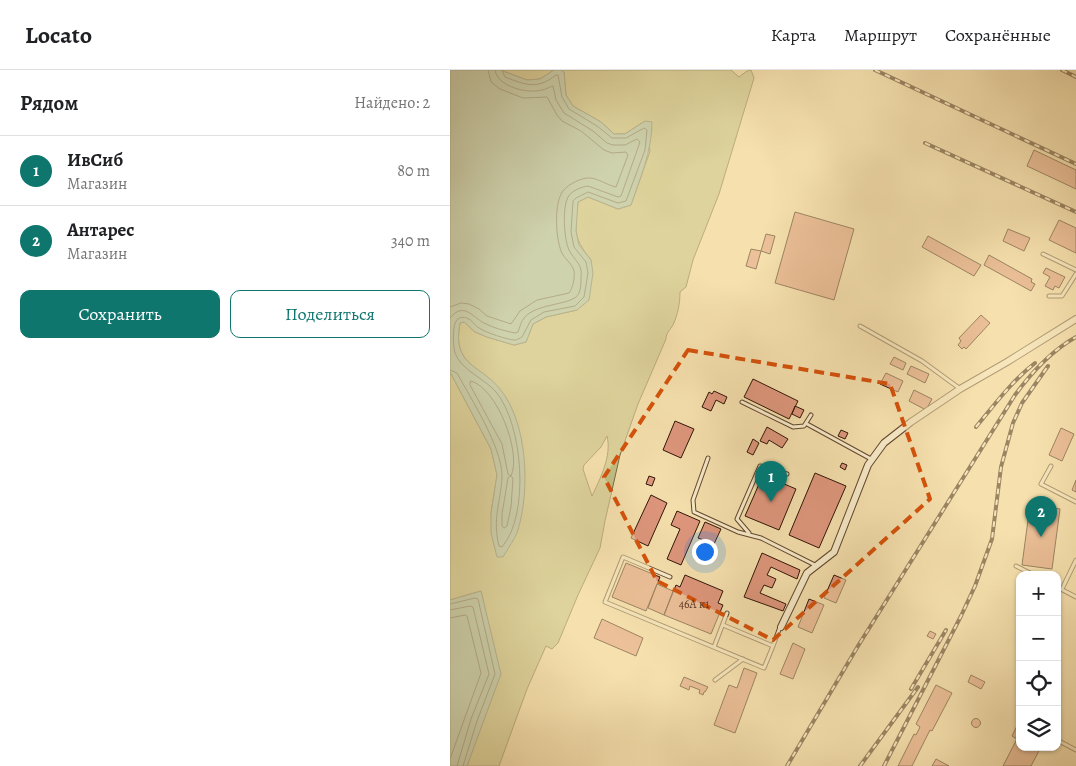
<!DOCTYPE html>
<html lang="ru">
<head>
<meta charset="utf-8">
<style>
	:root { --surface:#fff; --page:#f2f2f2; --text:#202124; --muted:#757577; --line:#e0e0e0; --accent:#0f766e }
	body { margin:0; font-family:Alegreya,serif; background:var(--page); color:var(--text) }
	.controls { position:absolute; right:15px; bottom:15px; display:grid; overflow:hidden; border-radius:10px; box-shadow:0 1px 4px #0004 }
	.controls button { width:45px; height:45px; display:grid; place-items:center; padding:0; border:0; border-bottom:1px solid var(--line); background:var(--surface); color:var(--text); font:25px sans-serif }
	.you { position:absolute; left:254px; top:481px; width:18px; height:18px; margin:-12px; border:4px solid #fff; border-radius:50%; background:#1a73e8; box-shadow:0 0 0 8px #1a73e833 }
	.badge { display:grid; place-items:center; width:32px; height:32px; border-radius:50%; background:var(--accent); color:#fff; font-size:16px; font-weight:700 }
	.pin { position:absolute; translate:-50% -41px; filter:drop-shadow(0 1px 2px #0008) }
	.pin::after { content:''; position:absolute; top:26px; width:18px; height:15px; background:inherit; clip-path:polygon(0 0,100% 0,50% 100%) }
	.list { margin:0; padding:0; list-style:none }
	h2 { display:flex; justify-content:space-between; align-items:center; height:65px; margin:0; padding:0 20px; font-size:21px }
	h2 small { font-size:16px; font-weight:400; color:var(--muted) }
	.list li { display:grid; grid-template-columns:32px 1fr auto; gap:15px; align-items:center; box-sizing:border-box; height:70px; padding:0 20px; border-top:1px solid var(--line) }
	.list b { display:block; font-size:19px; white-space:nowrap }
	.list p { margin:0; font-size:16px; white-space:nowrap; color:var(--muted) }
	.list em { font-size:16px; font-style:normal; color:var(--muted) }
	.actions { display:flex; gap:10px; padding:15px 20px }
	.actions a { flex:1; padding:11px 0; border:1px solid var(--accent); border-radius:10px; text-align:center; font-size:18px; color:var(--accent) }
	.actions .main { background:var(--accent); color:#fff }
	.icon { flex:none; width:28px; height:28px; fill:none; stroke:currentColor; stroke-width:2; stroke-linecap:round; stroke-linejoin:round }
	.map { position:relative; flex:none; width:626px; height:696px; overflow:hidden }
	header { display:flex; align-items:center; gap:30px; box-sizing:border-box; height:70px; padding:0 25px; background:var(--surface); border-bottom:1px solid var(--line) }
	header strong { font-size:24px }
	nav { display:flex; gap:28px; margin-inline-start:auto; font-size:18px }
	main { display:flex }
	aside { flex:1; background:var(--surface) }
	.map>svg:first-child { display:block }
</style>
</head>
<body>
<header>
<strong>Locato</strong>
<nav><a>Карта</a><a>Маршрут</a><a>Сохранённые</a></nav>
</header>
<main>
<aside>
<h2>Рядом<small>Найдено: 2</small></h2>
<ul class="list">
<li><span class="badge">1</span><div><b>ИвСиб</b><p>Магазин</p></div><em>80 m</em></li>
<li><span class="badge">2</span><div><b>Антарес</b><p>Магазин</p></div><em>340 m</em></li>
</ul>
<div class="actions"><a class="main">Сохранить</a><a>Поделиться</a></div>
</aside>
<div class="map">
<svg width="626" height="696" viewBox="0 0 626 696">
	<rect width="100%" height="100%" fill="#f6e1ae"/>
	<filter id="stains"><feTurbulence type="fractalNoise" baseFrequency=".004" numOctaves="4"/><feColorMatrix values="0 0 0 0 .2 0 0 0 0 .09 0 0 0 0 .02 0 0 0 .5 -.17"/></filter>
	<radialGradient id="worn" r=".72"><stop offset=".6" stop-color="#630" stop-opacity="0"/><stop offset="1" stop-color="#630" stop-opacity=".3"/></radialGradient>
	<path fill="#c1c186" stroke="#786a46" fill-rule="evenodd" d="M50,0H104L90,9L77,10Z
		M111,0H281L289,7L297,1L301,0L304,8L269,124L243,190L236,217L230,222C230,233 228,244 223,255C220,260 216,263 216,269L188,334L170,385L155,451L150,478L128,525L108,573L102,579L96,576L77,619L49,696H17L32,653L39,558L31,521L0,530V302L41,379L47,405L41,443L53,487L40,309C16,292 4,284 10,253L14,252L25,262L37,267L64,275L76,272L83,254L96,247L127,240L141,190C122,166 125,161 128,132L138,127L168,139L181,135L200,81L195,51L175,64H164L151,52L123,36L116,25L114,2ZM157,366C162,386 150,409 142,426L133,399L134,395L151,377Z"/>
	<path fill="#9dbeaa" stroke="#717a68" d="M0,0H50L77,10L90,9L104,0H111L114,2L116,25L123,36L151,52L164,64H175L195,51L202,52C202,82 190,108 181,135L168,139L138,127L128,132L126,161L129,175L141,190L143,203L139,230L127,240L96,247L83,254L76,272L64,275L37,267L25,262L14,252L10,253C2,297 29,293 50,319C78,353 80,420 68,460C65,469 58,478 53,487H47L41,463V443L47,405L41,379L0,302Z
		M31,521L51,604L17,696H0V530Z"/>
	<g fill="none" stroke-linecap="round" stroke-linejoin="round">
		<path stroke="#666958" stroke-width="1" d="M0,237L11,233L19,234L29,239L37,246L61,254L70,241L87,230L119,223C123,218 125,207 124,201C122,193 114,189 111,181C106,168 104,137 111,124C115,116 128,109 137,108C147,107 156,115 166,117L178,85L176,82L162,83L154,80L131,61L112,51L107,45L97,27L73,28L50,19L41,12L38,0
			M0,248C14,231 22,247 34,253C43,258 55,261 65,263L68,262C70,257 71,251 74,248C87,232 124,236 129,223C131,218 131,212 131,207C133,194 124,190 119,180C114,170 112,137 118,127C121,121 131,117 138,116L168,127L171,126L190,72L187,69L175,75H163L157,73L143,61L114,43L106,30L103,16C99,17 97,19 92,20C78,24 47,17 45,0
			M0,300L7,303C21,329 52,377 52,406C51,432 42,448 49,476L52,477C80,445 73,354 46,322C34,308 12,301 5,283C3,277 2,254 7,250C9,247 14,247 17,248C22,250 24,255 29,258C35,262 57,270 65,270C66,270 71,268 72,267L81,250L94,242L125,236L134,227L138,203L136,192L124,177L121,162L123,131L126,128L138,122L168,133L176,131L195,80L197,60L194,58L176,68H162L147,56L119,39L112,27L108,5H106C87,20 76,15 55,7L52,0
			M21,311C47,318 72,383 61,406L58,404L52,374L20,315Z
			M60,406L63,408L61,437L57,456L54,458L52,456V444L58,408Z
			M0,534L25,528L28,529L45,604L27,651L13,696
			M0,540L20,536L23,537L39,604L21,649L7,696
			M0,548L15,545L17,546L31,603L0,689"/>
	</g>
	<path fill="#df977d" stroke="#2f1406" d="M584,80L626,100V119L577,96Z
		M345,142L404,159L384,230L325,213Z
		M609,150L626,158V183L599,170Z
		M558,159L580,168L574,181L553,171Z
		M316,164L325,166L320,184L311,181Z
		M478,166L531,195L524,206L472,177Z
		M301,179L311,181L306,199L296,196Z
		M539,185L582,209L581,212L585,214L581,221L534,195Z
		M596,198L615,207L609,218L605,216L603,220L595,216L600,207L593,203Z
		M531,245L540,253L516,279L514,277L512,279L508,275L511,271L509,268Z
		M444,287L456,293L453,300L440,294Z
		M461,296L479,304L475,313L457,304Z
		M436,303L453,311L448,322L430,314Z
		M303,309L348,331L339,349L294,327Z
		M464,320L482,329L476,340L459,331Z
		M264,321L277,327L274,334L266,330L261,341L252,337L259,322L262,324Z
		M345,336L354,340L350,348L342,344Z
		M225,351L244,359L231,388L213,380Z
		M317,357L338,369L332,378L319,370L317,374L310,371Z
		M611,358L624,364L612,391L599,385Z
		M391,360L398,363L395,369L388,366Z
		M303,369L309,373L303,385L297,382Z
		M392,393L397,395L395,400L390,397Z
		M365,403L396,416L369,478L339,465Z
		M313,405L346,419L329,460L295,446Z
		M199,406L205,408L202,416L196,414Z
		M626,410V422L622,420Z
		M201,425L217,433L198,476L181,468Z
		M580,435L610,439L602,499L572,495Z
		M227,441L250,451L231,495L217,489L230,459L221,455Z
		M255,452L271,459L264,474L248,468Z
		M312,483L350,500L347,509L321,497L317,505L326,509L322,518L314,515L310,523L336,534L333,541L294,527Z
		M176,493L210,507L196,541L162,527Z
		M235,505L273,521L268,533L273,535L261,564L214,545L226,515L230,517Z
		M384,505L396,510L386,533L374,528Z
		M207,514L223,521L214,545L198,538Z
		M359,529L374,535L362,563L348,557Z
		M152,549L193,568L186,586L144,568Z
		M480,561L486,564L483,569L477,566Z
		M343,573L355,579L343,609L330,604Z
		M294,598L307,603L285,663L264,655L279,615L287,618Z
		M521,605L535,612L531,619L518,612Z
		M234,607L258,617L255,622H254L253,625L249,623L250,620L240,616L239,620L230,616Z
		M486,615L502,623L482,661L480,660L462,696H448L464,664L466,665L470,657L466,654Z
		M521.5 653a4.5 4.5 0 1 1 9 0a4.5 4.5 0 1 1-9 0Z
		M568,654L570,655V677H591L581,696H553L567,669L562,666Z
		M486,689L499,696H482Z"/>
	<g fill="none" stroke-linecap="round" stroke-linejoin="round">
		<defs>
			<path id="lane" d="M593,184L626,200
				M599,226H612L626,204
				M410,256L472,291L509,318
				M292,332L343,357L354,356L361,345
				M357,354L421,389
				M258,388L243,430L244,442L288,462L311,468L365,495
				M601,396L591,414L626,432
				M299,463L287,449L310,396L337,404
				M566,496L584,505
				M220,507L173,487L155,532L314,598L323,576
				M607,517L626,527
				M612,519L626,490
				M273,555L323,576L330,557
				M264,577L277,543
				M265,610L293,589
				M607,670L626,680"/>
			<path id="street" d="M331,557L357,503L384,482L418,395L434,373L461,352L510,319L557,292L626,249"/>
		</defs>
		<use href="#lane" stroke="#614730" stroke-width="5"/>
		<use href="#street" stroke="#614730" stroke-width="8"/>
		<use href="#lane" stroke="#f9ecca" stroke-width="3"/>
		<use href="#street" stroke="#f9ecca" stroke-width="6"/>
		<defs>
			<path id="rail" d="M425,0L626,94
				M612,0L626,7
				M475,73L626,142
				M526,357C545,334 562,311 585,293
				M461,619L496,560
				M337,696L408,576L565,325C582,302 601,281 626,267
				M410,696L468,617
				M434,696L511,546L525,516L542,469L551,397L563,353L572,333L598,296"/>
		</defs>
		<use href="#rail" stroke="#2f1406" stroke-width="4"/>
		<use href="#rail" stroke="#f9ecca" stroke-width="2" stroke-dasharray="5.5" stroke-linecap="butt"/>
	</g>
	<path d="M0 0H626V696H0ZM238,280L440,314L480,429L323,570L207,511L154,407Z" fill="#f6e1ae" fill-opacity=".55" fill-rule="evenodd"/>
	<path fill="none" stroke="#d6520b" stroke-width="4" stroke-dasharray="10 6" stroke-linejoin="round" d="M238,280L440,314L480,429L323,570L207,511L154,407Z"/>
	<g text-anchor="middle" stroke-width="4" stroke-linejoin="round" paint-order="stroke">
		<g font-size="12" fill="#5b3524">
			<text x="244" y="538">46А к1</text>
		</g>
	</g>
	<rect width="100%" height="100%" filter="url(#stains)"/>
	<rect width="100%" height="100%" fill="url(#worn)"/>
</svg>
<div class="controls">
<button>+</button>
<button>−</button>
<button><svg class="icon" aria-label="locate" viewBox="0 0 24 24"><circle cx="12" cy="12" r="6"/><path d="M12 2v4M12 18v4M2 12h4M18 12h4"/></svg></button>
<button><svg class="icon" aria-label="layers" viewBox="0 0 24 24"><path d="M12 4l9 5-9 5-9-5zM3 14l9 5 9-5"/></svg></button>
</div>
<div class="you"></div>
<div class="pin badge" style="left:321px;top:432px">1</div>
<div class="pin badge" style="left:591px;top:467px">2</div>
</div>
</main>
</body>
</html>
